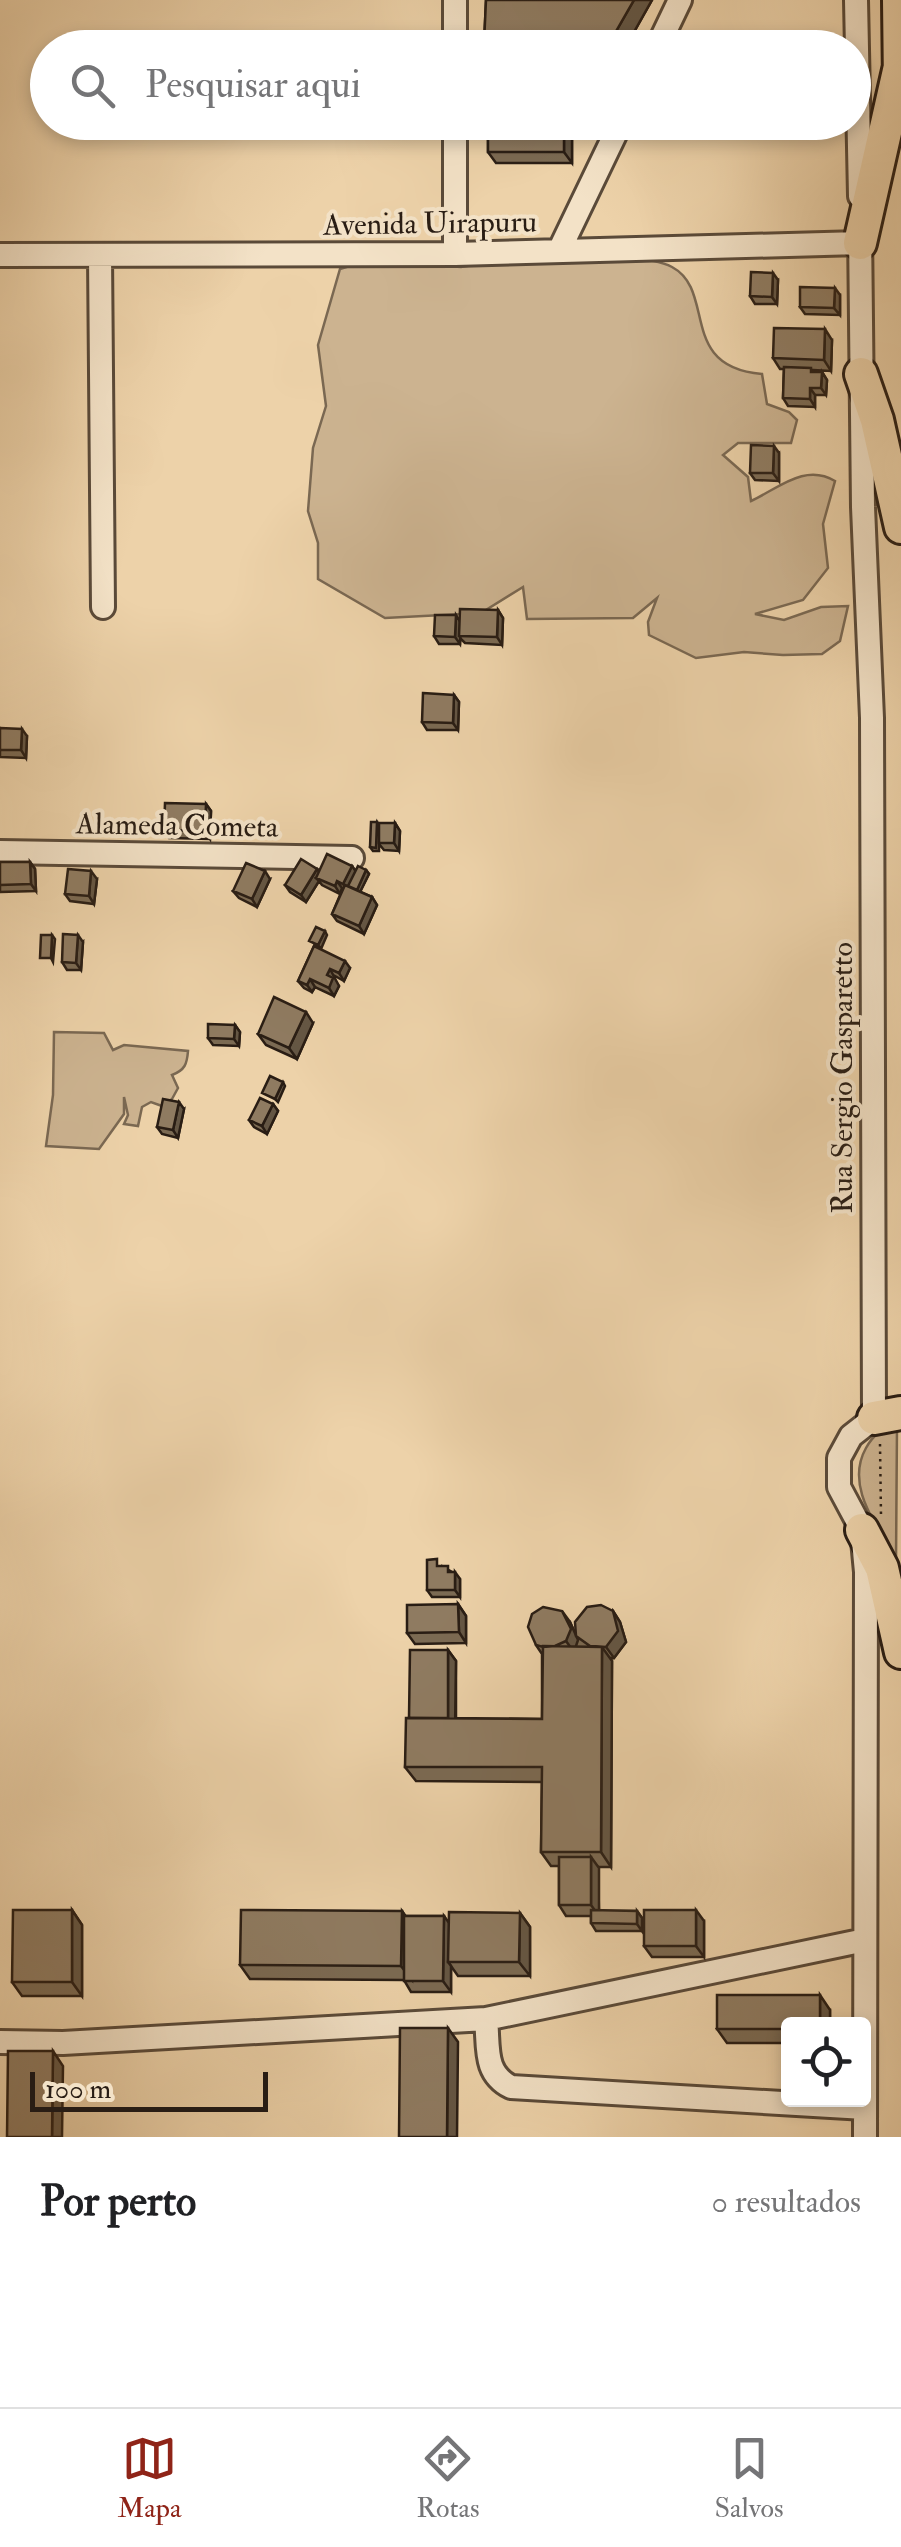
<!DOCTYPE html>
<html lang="pt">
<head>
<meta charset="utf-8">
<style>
	:root { --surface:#fff; --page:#f2f2f2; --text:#202124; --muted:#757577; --line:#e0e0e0; --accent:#8f2418 }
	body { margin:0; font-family:"IM FELL Double Pica",serif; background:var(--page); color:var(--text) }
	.controls { position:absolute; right:30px; bottom:30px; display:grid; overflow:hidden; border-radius:10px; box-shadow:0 5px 15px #0003 }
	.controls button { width:90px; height:90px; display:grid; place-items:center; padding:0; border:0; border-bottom:2px solid var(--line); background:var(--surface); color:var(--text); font:50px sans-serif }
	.scale { position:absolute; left:30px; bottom:25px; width:238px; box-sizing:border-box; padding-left:10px; border:5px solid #291d14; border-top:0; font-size:28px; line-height:35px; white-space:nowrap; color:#291d14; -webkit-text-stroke:8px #f3e2c7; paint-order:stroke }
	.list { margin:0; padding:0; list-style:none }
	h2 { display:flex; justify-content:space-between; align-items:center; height:130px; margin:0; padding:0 40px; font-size:42px }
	h2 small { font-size:32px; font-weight:400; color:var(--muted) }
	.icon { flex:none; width:55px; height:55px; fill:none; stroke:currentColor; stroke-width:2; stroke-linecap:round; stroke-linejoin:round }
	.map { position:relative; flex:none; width:901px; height:2137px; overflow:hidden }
	.search { position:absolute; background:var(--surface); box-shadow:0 5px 15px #0003; left:30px; right:30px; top:30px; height:110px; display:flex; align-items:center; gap:25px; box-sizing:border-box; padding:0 35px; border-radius:55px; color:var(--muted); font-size:38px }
	.sheet { height:270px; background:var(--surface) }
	nav { display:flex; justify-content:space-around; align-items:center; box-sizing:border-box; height:140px; border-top:2px solid var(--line); background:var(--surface); font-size:28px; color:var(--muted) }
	nav a { display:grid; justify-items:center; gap:5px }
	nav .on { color:var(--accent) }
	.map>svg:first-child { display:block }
</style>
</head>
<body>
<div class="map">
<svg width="901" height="2137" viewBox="0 0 901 2137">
	<rect width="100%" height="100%" fill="#edd2a9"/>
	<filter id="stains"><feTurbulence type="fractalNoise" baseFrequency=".002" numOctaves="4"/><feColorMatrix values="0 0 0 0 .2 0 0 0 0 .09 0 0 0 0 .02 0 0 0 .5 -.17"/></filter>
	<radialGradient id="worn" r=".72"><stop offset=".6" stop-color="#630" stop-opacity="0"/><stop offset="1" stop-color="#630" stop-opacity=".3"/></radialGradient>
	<path fill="#ccb390" stroke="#7a6852" stroke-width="2.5" d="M534,255C567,256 646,253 672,267C717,291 677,367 762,374L767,404L789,412L797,420L791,443H738L723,455L748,477L751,501C779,488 805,463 835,481L823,524L828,568L803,600L755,614L784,620L821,607L848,606L840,641L822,654L783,655L744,652L696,658L649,635L648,622L657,598L633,618L527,619L523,587L481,613L385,618L318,579V543L308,511L313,448L326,406L318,345L340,269L366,261L461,267Z
		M54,1032L104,1033L113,1050L124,1045L188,1051C187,1064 185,1070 172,1075L178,1088L172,1099L162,1106L151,1102L142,1107L138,1126L124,1124L128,1115L124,1097V1114L99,1149L46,1146L53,1095Z
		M897,1426L896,1562C879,1528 844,1487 866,1448C873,1435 882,1428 897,1426Z"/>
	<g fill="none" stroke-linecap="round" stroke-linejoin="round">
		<defs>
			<path id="minor" d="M856,0L860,196
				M455,48V0
				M657,48L680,0
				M860,228L863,507L872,718L874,1418L851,1436L839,1458V1487L862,1530L866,1572L865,2137
				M559,251L621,122
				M455,254V122
				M0,255L455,254L860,243
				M100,255L103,607
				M0,852L352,858
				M486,2019C489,2047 483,2073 511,2087L865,2108
				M0,2042L63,2043L486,2019L865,1940"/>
			<path id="highway" d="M899,0L900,85
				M860,243L900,66
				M861,374L877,420L901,527
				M874,1418L901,1413
				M862,1530L882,1568L901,1652"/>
		</defs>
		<use href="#minor" stroke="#5a4a39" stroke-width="28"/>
		<use href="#highway" stroke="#291d14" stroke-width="38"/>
		<path stroke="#291d14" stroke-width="2.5" stroke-dasharray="2.5 5" stroke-linecap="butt" d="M880,1444L881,1516"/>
		<use href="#minor" stroke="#f3e2c7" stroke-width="22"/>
		<use href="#highway" stroke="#edd2a9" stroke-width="32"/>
	</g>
	<path fill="#7b6a53" stroke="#291d14" stroke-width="2.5" d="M486,0H652L625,48H486L484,44Z
		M508,122V126L572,136V163H496L488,152V127L486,123Z
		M778,280L777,304H755L750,296Z
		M840,295V315L805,314L800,307Z
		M832,340L831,371L812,370L814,372H822L827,380L826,395H815V407L788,406L783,398L784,369H780L773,358Z
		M779,453V481L755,480L750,473Z
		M498,610L503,618L502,645L465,643L460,638V644H439L434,636L460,621Z
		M454,695L459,702L458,730H427L422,722Z
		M0,728L27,736L26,758L0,757Z
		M206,804L211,811L210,839L169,838L164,830Z
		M377,822L379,826L395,823L400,831L399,851L384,850L379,844V851H373L370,847Z
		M0,862H30L35,869L36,891L0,892Z
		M352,866L355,871L366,870L369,874L360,892L372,897L377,905L364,934L337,921L332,914L343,888L340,894L322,885L319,881L306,902L290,892L285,885L317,869L319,872Z
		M97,879L94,904L70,901L65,894Z
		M270,879L257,907L239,898L233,891Z
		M83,942L81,970H67L62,962Z
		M314,946L350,968L344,981L335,976L334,979L339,986L334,996L315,987L312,992L304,988L298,981Z
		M313,1023L297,1059L266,1045L258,1034Z
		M235,1025L240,1032L239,1046L213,1045L208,1038Z
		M273,1104L278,1111L267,1134L254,1127L249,1120Z
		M184,1109L178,1138L162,1134L157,1127Z
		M442,1566L452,1572L460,1579V1597H432L427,1590Z
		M458,1604L466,1616V1643L415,1644L407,1633Z
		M613,1611L620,1622L626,1642L614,1658H610L612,1661L611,1867H598L599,1911H637L642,1918V1931H596L591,1923V1916H566L559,1905V1866H551L541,1852L542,1782L416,1781L405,1767L409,1718L448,1650L456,1661V1718L542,1719V1654L536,1645L570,1622L576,1635Z
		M72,1910L82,1925V1996H22L12,1982Z
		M402,1911L405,1916H444L448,1923L520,1913L530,1927V1976H458L451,1966V1992H411L404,1980L250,1979L240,1965Z
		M704,1921V1957H652L644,1946Z
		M830,2010V2024H788V2043H727L717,2029Z"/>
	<path fill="#645644" stroke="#291d14" stroke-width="2.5" d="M634,0H652L625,48L607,47Z
		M564,125L572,136V163L564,152Z
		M773,273L778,280L777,304L772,297Z
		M835,288L840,295V315L834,308Z
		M825,329L832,340L831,371L824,360Z
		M822,372L827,380L826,395L821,388Z
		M810,388L815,395V407L810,399Z
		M774,446L779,453V481L773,473Z
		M498,610L503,618L502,645L497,637Z
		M456,615L461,623L460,644L455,637Z
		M454,695L459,702L458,730L453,723Z
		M22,729L27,736L26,758L21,750Z
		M206,804L211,811L210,839L205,831Z
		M395,823L400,831L399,851L394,843Z
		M30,862L35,869L36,891L31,884Z
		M352,866L357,873L349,891L343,884Z
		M317,869L322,876L316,878L319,881L306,902L301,895Z
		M366,870L369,874L359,894L357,890Z
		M91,871L97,879L94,904L89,896Z
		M265,871L270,879L257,907L252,899Z
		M337,881L342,888L340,894L335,886Z
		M372,897L377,905L364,934L359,926Z
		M325,931L327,935L321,949L318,945Z
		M52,935L55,939L53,962L51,958Z
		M78,935L83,942L81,970L76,963Z
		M345,961L350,968L344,981L339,973Z
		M330,969L339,986L334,996L329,988L327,975Z
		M310,979L315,987L312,992L307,985Z
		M306,1012L313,1023L297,1059L289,1048Z
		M235,1025L240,1032L239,1046L234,1039Z
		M283,1082L285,1086L278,1102L275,1099Z
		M179,1102L184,1109L178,1138L173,1130Z
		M273,1104L278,1111L267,1134L262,1126Z
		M455,1572L460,1579V1597L455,1590Z
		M458,1604L466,1616V1643L459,1632Z
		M562,1611L570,1622L578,1640L574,1652L566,1641Z
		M613,1611L620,1622L626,1642L614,1658L606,1647Z
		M602,1647L612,1661L611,1867L601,1852Z
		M448,1650L456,1661L455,1731L448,1720Z
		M591,1857L599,1868V1916L591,1905Z
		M72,1910L82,1925V1996L72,1982Z
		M696,1910L704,1921V1957L696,1946Z
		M402,1911L412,1925V1980L401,1966Z
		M637,1911L642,1918V1931L637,1924Z
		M520,1913L530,1927V1976L519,1962Z
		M444,1916L452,1927L448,1962L451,1966V1992L443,1981Z
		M820,1995L830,2010V2024H820Z
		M448,2028L458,2042L457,2137H447Z
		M53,2051L63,2066L62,2137H52Z"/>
	<path fill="#8f7b61" stroke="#291d14" stroke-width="2.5" d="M486,0H634L607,47L484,44Z
		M564,125V152H488V126Z
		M751,272L773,273L772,297L750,296Z
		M800,287L835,288L834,308L800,307Z
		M774,328L825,329L824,360L773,358Z
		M784,367L811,368V372H822L821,388H810V399L783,398Z
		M751,445L774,446L773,473H750Z
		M460,609L498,610L497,637L459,636Z
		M435,615H456L455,637L434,636Z
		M423,693L454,695L453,723L422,722Z
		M0,728L22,729L21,750H0Z
		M165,803L206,804L205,831L164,830Z
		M371,822H377L376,848L370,847Z
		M379,823H395L394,843H379Z
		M327,854L352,866L343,884L337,881L335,886L316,878Z
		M301,859L317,869L301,895L285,885Z
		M0,862H30L31,884L0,885Z
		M246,863L265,871L252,899L233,891Z
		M358,866L366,870L357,890L348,886Z
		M68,869L91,871L89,896L65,894Z
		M345,885L372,897L359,926L332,914Z
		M316,927L325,931L318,945L309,941Z
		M63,934L78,935L76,963L62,962Z
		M41,935H52L51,958H40Z
		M314,946L345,961L339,973L330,969L327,975L333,978L329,988L310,979L307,985L298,981Z
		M274,997L306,1012L289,1048L258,1034Z
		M208,1024L235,1025L234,1039L208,1038Z
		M270,1076L283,1082L275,1099L262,1093Z
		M260,1098L273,1104L262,1126L249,1120Z
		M163,1099L179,1102L173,1130L157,1127Z
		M437,1559V1566H448V1572H455V1590H427V1560Z
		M458,1604L459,1632L407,1633V1605Z
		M601,1605L613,1611L618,1631L606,1647L590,1646L576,1636L575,1622L587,1607Z
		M543,1607L562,1611L571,1629L566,1641L555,1646L543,1647L536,1645L528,1627L532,1614Z
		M543,1646L602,1647L601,1852H541L542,1767H405L406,1718L542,1719Z
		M410,1650H448V1718H409Z
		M559,1857H591V1905H559Z
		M13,1910H72V1982H12Z
		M241,1910L402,1911L401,1966L240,1965Z
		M591,1910L637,1911V1924L591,1923Z
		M644,1910H696V1946H644Z
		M449,1912L520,1913L519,1962H448Z
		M404,1916H444L443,1981H404Z
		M717,1995H820V2024H788V2029H717Z
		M400,2028H448L447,2137H399Z
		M8,2051H53L52,2137H7Z"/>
	<g text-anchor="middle" stroke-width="8" stroke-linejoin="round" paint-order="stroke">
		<g font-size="30" fill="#291d14" stroke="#f3e2c7">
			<text transform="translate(430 223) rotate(-1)" y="10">Avenida Uirapuru</text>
			<text transform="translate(177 825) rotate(1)" y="10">Alameda Cometa</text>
			<text transform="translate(842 1078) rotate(-90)" y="10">Rua Sergio Gasparetto</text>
		</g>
	</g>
	<rect width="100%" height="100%" filter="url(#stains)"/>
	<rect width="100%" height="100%" fill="url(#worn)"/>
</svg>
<div class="controls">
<button><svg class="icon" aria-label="locate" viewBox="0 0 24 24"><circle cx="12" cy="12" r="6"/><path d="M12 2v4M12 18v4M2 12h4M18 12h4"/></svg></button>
</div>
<div class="scale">100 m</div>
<div class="search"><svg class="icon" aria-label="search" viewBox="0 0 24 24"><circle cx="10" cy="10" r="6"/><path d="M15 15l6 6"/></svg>Pesquisar aqui</div>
</div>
<section class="sheet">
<h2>Por perto<small>0 resultados</small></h2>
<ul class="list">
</ul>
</section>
<nav>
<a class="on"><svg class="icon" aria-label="map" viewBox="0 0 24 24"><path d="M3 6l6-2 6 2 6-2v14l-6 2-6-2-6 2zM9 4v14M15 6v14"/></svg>Mapa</a>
<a><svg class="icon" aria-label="directions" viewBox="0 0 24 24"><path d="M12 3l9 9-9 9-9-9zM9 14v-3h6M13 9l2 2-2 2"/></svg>Rotas</a>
<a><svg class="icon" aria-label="saved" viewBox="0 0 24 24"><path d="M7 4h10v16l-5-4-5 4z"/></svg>Salvos</a>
</nav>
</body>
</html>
